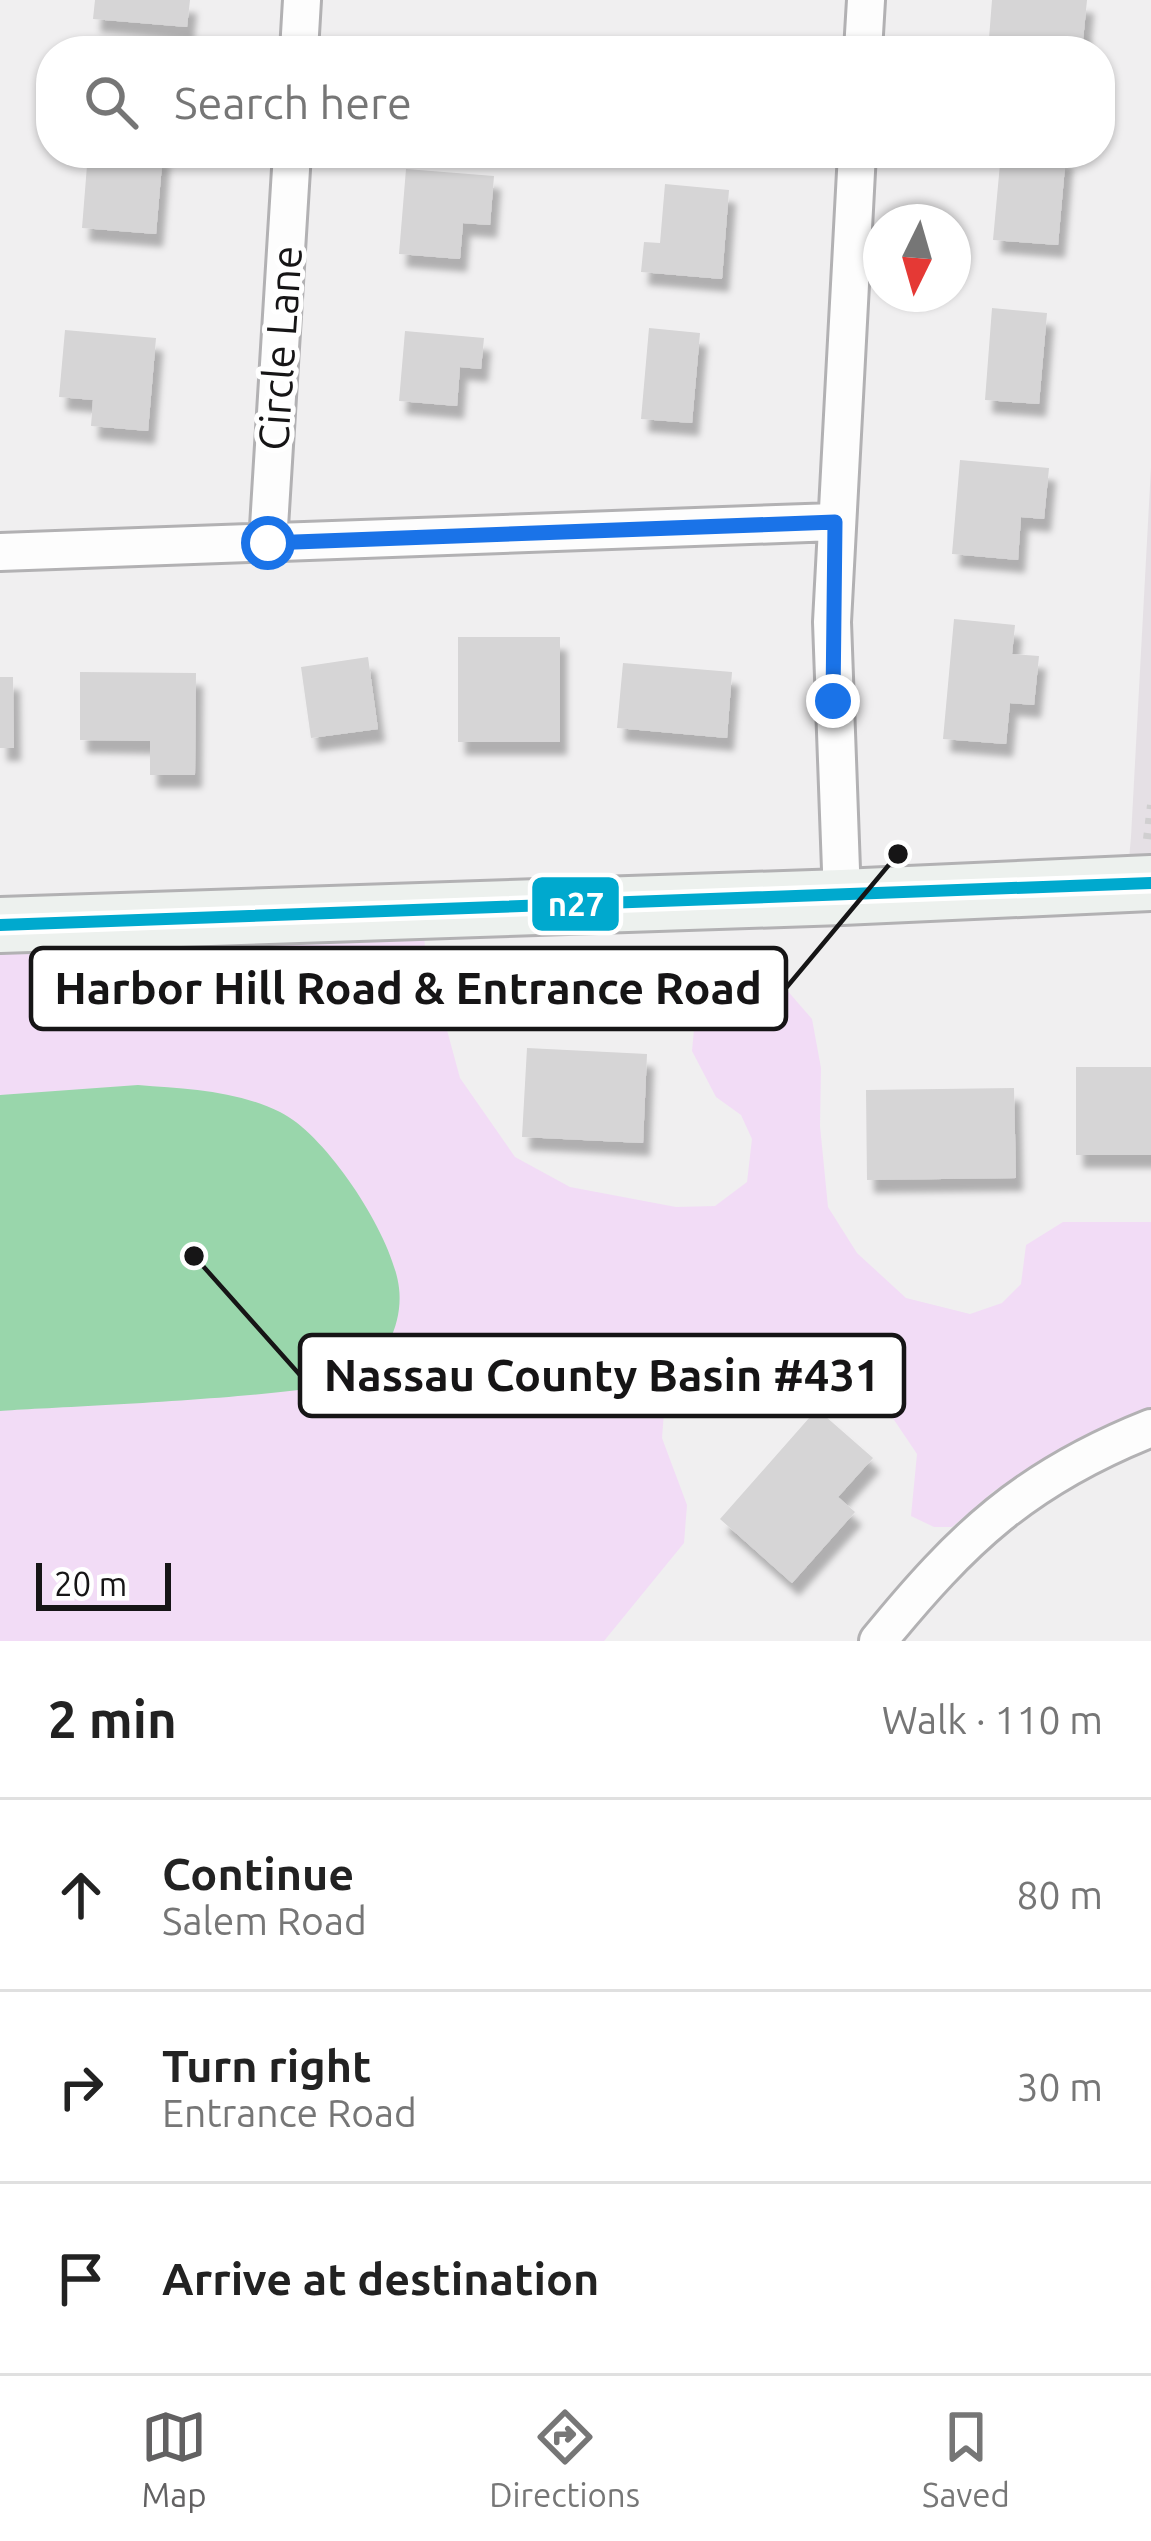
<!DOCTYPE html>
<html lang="en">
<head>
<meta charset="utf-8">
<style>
	:root { --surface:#fff; --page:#f6f6f6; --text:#222; --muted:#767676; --line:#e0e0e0; --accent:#626162 }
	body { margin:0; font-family:Ubuntu,sans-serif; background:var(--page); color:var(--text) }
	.compass { position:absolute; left:863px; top:204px; width:108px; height:108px; border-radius:50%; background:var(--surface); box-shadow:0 3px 9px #0004; rotate:185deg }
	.scale { position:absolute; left:36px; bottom:30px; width:135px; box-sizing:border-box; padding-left:12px; border:6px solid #161516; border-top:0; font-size:33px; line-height:42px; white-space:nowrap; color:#161516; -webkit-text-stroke:9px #fff; paint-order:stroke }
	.stop { position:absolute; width:36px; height:36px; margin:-27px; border:9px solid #1a73e8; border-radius:50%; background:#fff }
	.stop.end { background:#1a73e8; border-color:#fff; box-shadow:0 3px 12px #0008 }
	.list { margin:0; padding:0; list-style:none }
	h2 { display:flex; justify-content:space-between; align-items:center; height:156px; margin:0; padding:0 48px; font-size:51px }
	h2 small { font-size:39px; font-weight:400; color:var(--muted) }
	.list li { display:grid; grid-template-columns:78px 1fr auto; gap:36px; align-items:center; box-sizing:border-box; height:192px; padding:0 48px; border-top:3px solid var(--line) }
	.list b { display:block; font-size:45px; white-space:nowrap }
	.list p { margin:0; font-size:39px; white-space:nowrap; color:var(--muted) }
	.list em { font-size:39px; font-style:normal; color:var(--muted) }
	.icon { flex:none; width:66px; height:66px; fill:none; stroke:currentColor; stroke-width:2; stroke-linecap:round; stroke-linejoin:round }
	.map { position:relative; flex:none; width:1151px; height:1641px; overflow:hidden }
	.search { position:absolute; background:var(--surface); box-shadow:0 3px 9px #0004; left:36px; right:36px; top:36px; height:132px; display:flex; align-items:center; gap:30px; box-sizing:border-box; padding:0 42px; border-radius:48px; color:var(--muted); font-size:45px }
	.sheet { height:732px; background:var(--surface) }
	nav { display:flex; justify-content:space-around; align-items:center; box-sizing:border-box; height:168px; border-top:3px solid var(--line); background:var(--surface); font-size:33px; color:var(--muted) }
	nav a { display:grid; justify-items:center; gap:6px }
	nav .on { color:var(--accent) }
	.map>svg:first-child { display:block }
</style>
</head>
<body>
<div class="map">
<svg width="1151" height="1641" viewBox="0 0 1151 1641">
	<defs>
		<filter id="shadow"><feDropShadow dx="7" dy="13" stdDeviation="3" flood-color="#0004"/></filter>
	</defs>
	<rect width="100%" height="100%" fill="#f0eff0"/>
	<path fill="#e5e0e5" d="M1151,467V881L1127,882L1131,837Z"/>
	<path fill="#f2dcf6" d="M423,916L425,949L460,1078L515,1157L570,1187L676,1207L715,1206L747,1182L752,1139L741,1115L716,1097L692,1051L695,1018L709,976L742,967L779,981L812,1019L821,1068L820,1126L828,1207L857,1253L906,1298L970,1314L1002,1303L1021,1284L1026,1245L1063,1222H1151V1412L1087,1434L994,1491L952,1527H934L911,1516L917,1454L884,1405L815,1366L751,1349L694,1354L666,1386L662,1438L687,1505L684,1543L604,1641H0V928Z"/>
	<path fill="#99d6ab" d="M138,1085C186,1089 235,1090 280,1112C327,1135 393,1236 399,1288C403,1321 387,1356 361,1376C333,1397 54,1407 0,1411V1095Z"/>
	<path fill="#d6d5d6" filter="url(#shadow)" d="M95,0H190L187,27L93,19Z
		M992,0H1087L1082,51H988Z
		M407,36L472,39L471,51H407Z
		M670,37L745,43L744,51H669Z
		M88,153H163L156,234L82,228Z
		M1001,153L1066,155L1058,245L993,240Z
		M406,169L494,176L490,225L463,223L460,259L399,254Z
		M665,184L729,190L722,279L641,272L644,242L660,243Z
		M992,308L1047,313L1039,404L985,400Z
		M649,328L700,333L692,423L641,419Z
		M65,330L156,338L148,431L91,426L93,400L59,397Z
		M405,331L484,338L481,369L460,367L457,406L399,401Z
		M960,460L1049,468L1044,519L1021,517L1018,560L952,554Z
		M954,619L1015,625L1012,654L1039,656L1034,705L1010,703L1006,744L943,739Z
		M458,637H560V742H458Z
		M368,657L378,729L311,738L301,667Z
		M623,663L732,672L727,738L617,728Z
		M80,672L196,673L195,775H150V741L80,740Z
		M0,677H13L14,748H0Z
		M527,1048L647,1054L643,1143L522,1137Z
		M1076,1067H1151V1155H1076Z
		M1014,1088L1016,1178L867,1180L866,1090Z
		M817,1409L873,1458L838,1497L855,1512L792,1583L720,1519Z"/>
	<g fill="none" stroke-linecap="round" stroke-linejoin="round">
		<defs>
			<path id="street" d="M299,51L302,0
				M863,51L866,0
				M268,543L292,153
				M0,552L835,522
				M842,897L832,622L857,153
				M878,1641C962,1538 1025,1478 1151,1428"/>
			<path id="secondary" d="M0,925L842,897L1151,883"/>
		</defs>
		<use href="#street" stroke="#b2b1b3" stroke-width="42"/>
		<use href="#secondary" stroke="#b2b1b3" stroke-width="60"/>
		<path stroke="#d0cfd0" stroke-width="8" stroke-dasharray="6 9" stroke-linecap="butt" d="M1147,839L1151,805"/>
		<use href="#street" stroke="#fdfdfd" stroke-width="36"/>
		<use href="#secondary" stroke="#edf1ee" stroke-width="54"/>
		<defs>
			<path id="bus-1" d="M0,925L1151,883"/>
		</defs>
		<use href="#bus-1" stroke="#fff" stroke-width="21"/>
		<use href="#bus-1" stroke="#00a9ce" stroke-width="12"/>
	</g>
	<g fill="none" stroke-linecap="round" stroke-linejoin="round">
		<path stroke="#1a73e8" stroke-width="15" d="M268,543L835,522L833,701"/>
	</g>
	<g text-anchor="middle" stroke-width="10" stroke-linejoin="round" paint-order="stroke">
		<g font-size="42" fill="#161516" stroke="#fff">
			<text transform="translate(280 348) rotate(-86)" y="15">Circle Lane</text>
		</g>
	</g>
	<path fill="none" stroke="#161516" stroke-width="4.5" d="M898 854L786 988M194 1256L300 1375"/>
	<g fill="#161516" stroke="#fff" stroke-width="4.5">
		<circle cx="898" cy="854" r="12"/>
		<circle cx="194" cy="1256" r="12"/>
	</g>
	<g fill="#fff" stroke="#161516" stroke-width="4.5">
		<rect x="31" y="948" width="755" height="81" rx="12"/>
		<rect x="300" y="1335" width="604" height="81" rx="12"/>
	</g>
	<g font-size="45" text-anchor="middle" font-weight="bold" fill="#161516">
		<text x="408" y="1004">Harbor Hill Road &amp; Entrance Road</text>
		<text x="602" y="1391">Nassau County Basin #431</text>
	</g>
	<rect stroke="#fff" stroke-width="4.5" x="530" y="875" width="91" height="58" rx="12" fill="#00a9ce"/>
	<g font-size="33" text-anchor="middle" font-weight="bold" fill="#fff">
		<text x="576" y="916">n27</text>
	</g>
</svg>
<svg class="compass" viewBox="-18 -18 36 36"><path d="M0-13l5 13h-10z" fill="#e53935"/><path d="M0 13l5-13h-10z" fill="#767676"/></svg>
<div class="scale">20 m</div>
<div class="stop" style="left:268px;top:543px"></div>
<div class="stop end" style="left:833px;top:701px"></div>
<div class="search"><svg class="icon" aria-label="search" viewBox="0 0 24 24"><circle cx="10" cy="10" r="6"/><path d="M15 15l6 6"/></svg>Search here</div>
</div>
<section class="sheet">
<h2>2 min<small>Walk · 110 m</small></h2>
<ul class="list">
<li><svg class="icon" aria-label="ahead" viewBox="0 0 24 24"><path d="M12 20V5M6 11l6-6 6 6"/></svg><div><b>Continue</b><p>Salem Road</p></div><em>80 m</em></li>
<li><svg class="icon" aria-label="right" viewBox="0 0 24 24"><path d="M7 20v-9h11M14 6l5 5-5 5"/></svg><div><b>Turn right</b><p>Entrance Road</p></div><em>30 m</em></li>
<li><svg class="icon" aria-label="arrive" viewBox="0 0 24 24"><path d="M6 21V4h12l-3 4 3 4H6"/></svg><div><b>Arrive at destination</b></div></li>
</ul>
</section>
<nav>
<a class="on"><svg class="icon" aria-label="map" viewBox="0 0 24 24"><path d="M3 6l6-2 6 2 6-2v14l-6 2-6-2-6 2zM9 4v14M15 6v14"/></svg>Map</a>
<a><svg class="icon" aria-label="directions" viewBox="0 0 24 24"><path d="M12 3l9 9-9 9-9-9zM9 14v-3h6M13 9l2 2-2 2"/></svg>Directions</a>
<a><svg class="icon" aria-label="saved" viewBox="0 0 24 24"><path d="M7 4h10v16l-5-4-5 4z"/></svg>Saved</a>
</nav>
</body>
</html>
